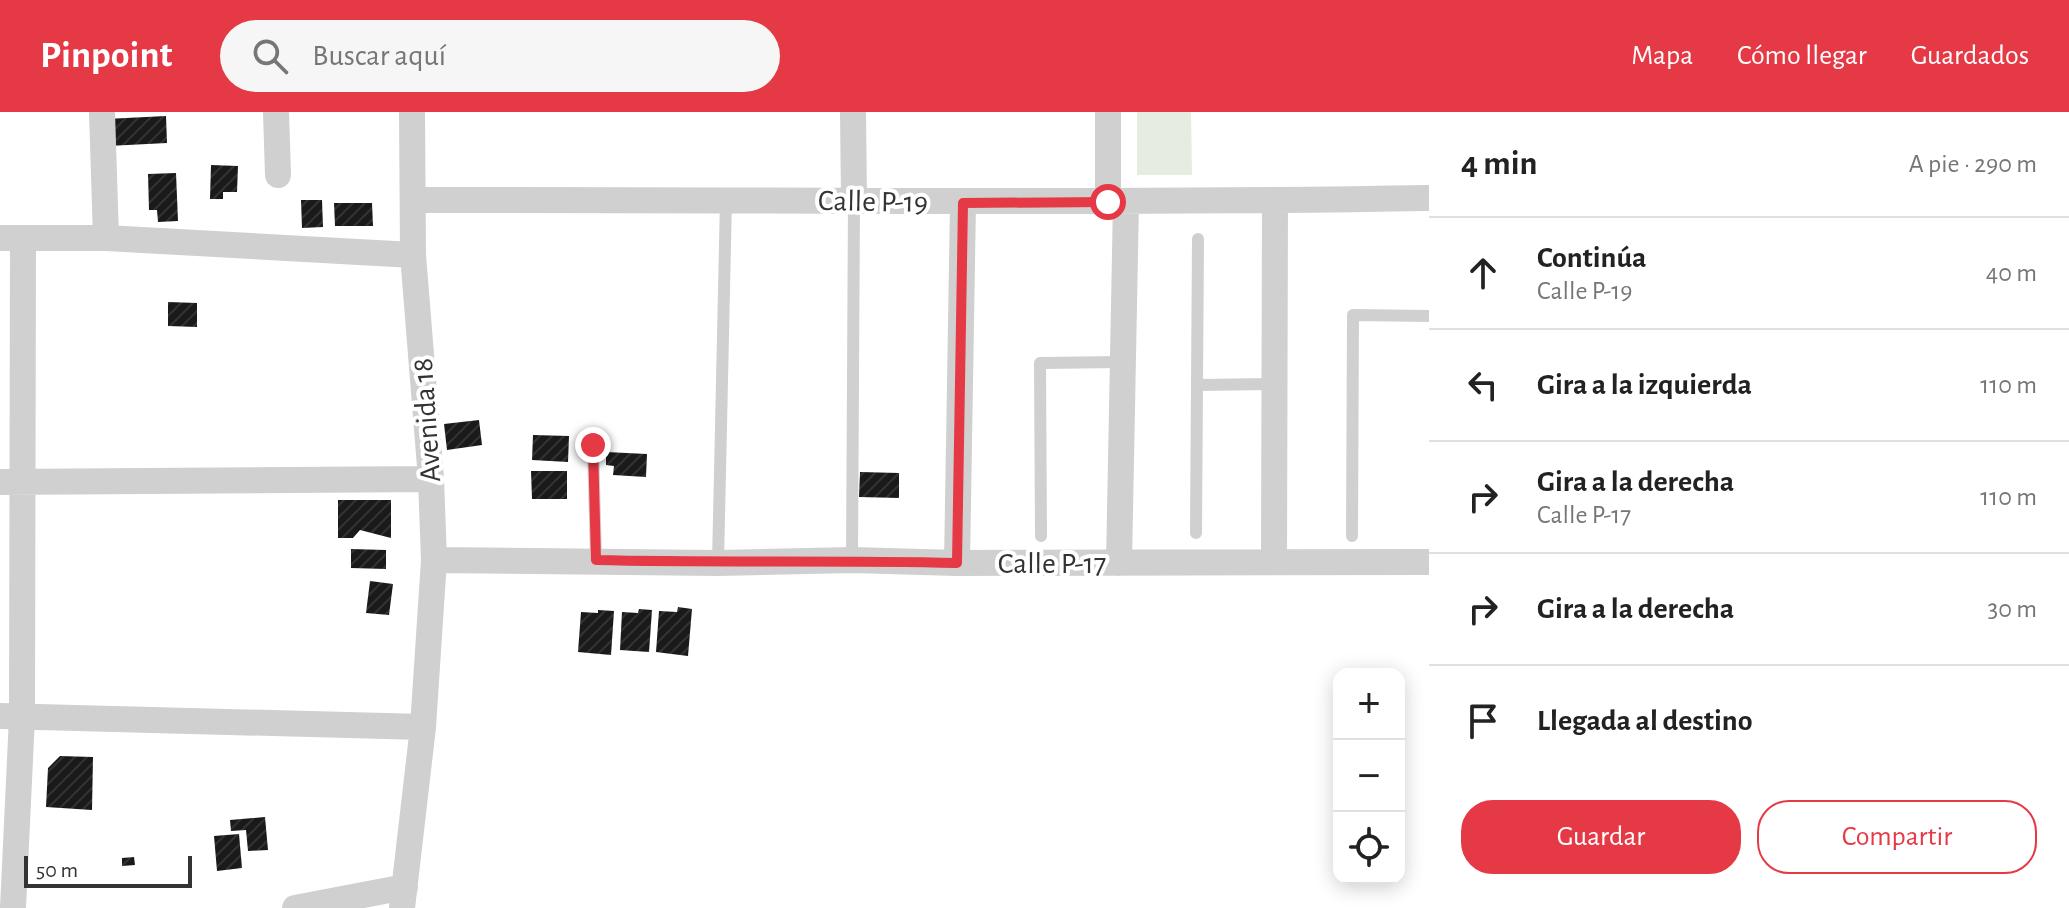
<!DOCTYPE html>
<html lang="es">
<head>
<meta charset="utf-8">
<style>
	:root { --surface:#fff; --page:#f6f6f6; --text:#222; --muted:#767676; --line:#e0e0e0; --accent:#e63946 }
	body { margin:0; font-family:"Alegreya Sans",sans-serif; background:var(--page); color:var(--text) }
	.controls { position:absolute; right:24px; bottom:24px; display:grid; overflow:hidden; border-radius:16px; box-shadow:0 4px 20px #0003 }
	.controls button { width:72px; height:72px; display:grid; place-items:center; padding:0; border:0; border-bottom:2px solid var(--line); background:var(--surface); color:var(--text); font:40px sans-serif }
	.scale { position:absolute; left:24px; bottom:20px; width:168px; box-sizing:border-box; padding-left:8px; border:4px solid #333; border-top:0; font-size:22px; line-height:28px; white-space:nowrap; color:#333; -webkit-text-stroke:6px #fff; paint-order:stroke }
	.stop { position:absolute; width:24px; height:24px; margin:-18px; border:6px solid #e63946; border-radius:50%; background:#fff }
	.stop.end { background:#e63946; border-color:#fff; box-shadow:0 2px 8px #0008 }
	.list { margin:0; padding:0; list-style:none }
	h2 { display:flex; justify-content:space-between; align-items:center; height:104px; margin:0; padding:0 32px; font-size:34px }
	h2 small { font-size:26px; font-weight:400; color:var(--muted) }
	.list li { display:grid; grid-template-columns:52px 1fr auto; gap:24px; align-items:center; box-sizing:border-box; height:112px; padding:0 32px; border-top:2px solid var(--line) }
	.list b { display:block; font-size:30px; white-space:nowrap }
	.list p { margin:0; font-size:26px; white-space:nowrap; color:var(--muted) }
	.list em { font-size:26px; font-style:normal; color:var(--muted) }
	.actions { display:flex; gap:16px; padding:24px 32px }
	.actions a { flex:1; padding:18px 0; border:2px solid var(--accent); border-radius:32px; text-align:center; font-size:28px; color:var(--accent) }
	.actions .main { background:var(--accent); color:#fff }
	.icon { flex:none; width:44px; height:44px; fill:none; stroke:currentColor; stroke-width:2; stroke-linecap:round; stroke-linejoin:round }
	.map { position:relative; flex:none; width:1429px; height:796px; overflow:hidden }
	header { display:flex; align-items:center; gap:48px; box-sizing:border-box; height:112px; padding:0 40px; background:var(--accent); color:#fff }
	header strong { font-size:38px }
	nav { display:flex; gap:44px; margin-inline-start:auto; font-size:28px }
	.search { width:560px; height:72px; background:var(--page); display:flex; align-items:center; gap:20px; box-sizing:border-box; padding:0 28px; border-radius:44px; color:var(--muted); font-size:30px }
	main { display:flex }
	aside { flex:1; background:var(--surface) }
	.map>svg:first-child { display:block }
</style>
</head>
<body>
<header>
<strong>Pinpoint</strong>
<div class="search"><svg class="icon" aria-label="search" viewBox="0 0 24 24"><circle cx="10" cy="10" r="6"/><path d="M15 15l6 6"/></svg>Buscar aquí</div>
<nav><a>Mapa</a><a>Cómo llegar</a><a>Guardados</a></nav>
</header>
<main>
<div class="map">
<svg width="1429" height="796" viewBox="0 0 1429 796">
	<defs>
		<pattern id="building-hatch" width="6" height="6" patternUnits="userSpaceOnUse" patternTransform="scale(2)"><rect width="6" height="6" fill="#1a1a1a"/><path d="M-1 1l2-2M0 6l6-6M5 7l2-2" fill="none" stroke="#333"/></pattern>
	</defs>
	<rect width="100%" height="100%" fill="#fff"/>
	<path fill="#e6ecdf" d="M1137,0H1191L1192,63H1137Z"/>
	<path fill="url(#building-hatch)" d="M166,4L167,31L108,34L106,7Z
		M211,53L238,54L237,80H223V87H210Z
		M176,61L178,109L158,110L157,98H149L148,62Z
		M301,88H322L323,115L302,116Z
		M334,91H372L373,114H335Z
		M168,190L197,191V215L168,214Z
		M479,308L482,333L447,338L444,312Z
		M533,323L569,324L568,350L532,348Z
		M606,340L647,342L646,365L613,363L614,354L606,353Z
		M531,359H567V387H532Z
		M860,360L899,361V386L859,385Z
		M338,388H391V426L360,418L353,426H338Z
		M351,437L386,438V457L351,456Z
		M370,469L393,472L389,503L366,501Z
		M678,495L692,497L688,544L656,540L659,499L677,500Z
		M639,497L652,498L649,540L620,538L622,500L638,501Z
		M598,498L614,499L611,543L578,540L581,500L598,501Z
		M60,644L93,645L92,698L46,695L48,656Z
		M265,705L268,738L248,739L246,718L231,719L230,708Z
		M239,722L242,756L217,759L214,724Z
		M134,745L135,753L122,754V746Z"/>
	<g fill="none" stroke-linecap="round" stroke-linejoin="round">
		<path stroke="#d0d0d0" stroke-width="12" d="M1198,273L1274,272
			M593,333L596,448
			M1196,421L1198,127
			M1041,424L1040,251L1123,250
			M1352,424L1353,203L1429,204
			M852,448L854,87
			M718,451L726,87"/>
		<path stroke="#d0d0d0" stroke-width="26" d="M102,0L106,126
			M276,0L278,63
			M853,0L854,87
			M413,88C752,87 1090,92 1429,86
			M1108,90V0
			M0,126H106L413,143
			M0,370L431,367
			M434,448L718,451L852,448L957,451L1429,450
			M1274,450L1275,89
			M957,451L963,91
			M1119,451L1126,90
			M0,604L423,615
			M13,796L22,605L23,127
			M295,796L405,775
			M402,796L423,615L434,448L431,367L413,143L412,0"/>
	</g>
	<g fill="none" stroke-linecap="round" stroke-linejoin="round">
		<path stroke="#e63946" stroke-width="10" d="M593,333L596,448C716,451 837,448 957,451L963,91L1108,90"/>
	</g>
	<g text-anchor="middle" stroke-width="8" stroke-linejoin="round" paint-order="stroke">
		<g font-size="30" fill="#333" stroke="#fff">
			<text transform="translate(873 89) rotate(1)" y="10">Calle P-19</text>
			<text transform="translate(426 308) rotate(-94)" y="10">Avenida 18</text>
			<text x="1052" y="461">Calle P-17</text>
		</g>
	</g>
</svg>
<div class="controls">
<button>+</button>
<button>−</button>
<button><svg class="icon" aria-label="locate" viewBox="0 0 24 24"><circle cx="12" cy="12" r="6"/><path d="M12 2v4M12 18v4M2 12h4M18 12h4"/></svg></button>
</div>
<div class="scale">50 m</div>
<div class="stop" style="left:1108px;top:90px"></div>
<div class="stop end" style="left:593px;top:333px"></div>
</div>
<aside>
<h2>4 min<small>A pie · 290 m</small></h2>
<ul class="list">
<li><svg class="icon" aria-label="ahead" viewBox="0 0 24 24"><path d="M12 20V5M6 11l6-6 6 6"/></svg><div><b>Continúa</b><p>Calle P-19</p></div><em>40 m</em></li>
<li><svg class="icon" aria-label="left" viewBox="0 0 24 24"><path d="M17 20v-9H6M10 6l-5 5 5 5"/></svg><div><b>Gira a la izquierda</b></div><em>110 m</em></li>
<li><svg class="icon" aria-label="right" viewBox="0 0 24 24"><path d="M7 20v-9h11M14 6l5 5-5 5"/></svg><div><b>Gira a la derecha</b><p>Calle P-17</p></div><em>110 m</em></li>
<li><svg class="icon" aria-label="right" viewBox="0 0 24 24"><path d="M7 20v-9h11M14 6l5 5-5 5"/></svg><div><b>Gira a la derecha</b></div><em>30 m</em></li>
<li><svg class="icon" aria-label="arrive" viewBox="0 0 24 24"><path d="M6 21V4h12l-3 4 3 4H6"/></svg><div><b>Llegada al destino</b></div></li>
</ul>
<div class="actions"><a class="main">Guardar</a><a>Compartir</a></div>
</aside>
</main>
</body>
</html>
